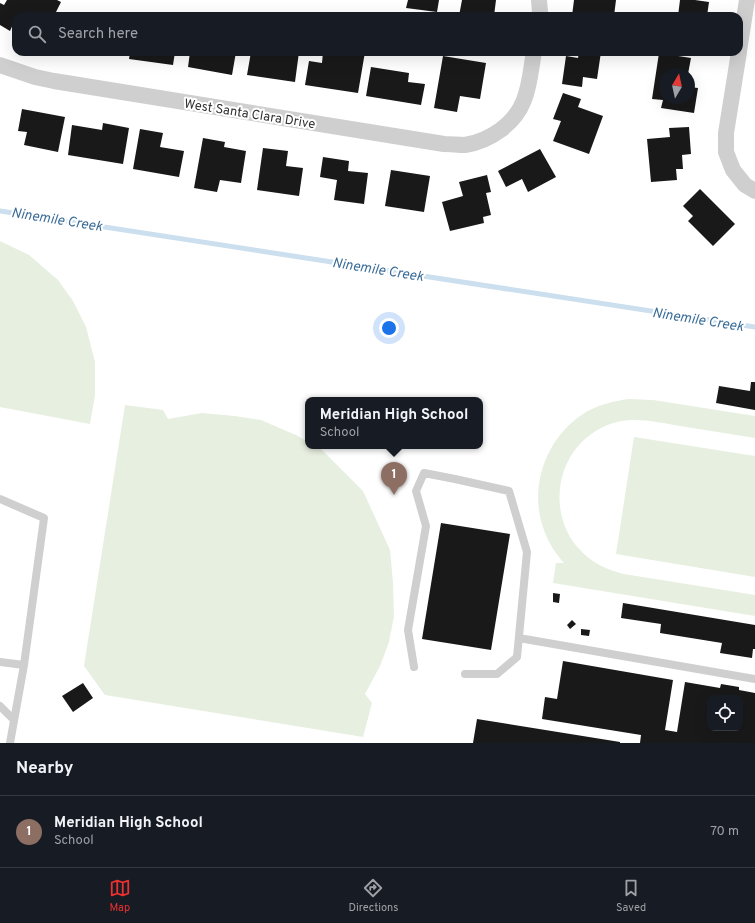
<!DOCTYPE html>
<html lang="en">
<head>
<meta charset="utf-8">
<style>
	:root { --surface:#171b24; --page:#242831; --text:#f1f3f6; --muted:#9ea1a6; --line:#363941; --accent:#ed3030 }
	body { margin:0; font-family:Overpass,sans-serif; background:var(--page); color:var(--text) }
	.controls { position:absolute; right:12px; bottom:12px; display:grid; overflow:hidden; border-radius:8px; box-shadow:0 4px 16px #0002 }
	.controls button { width:36px; height:36px; display:grid; place-items:center; padding:0; border:0; border-bottom:1px solid var(--line); background:var(--surface); color:var(--text); font:20px sans-serif }
	.compass { position:absolute; left:659px; top:68px; width:36px; height:36px; border-radius:50%; background:var(--surface); box-shadow:0 4px 16px #0002; rotate:9deg }
	.you { position:absolute; left:389px; top:328px; width:14px; height:14px; margin:-10px; border:3px solid #fff; border-radius:50%; background:#1a73e8; box-shadow:0 0 0 6px #1a73e833 }
	.badge { display:grid; place-items:center; width:26px; height:26px; border-radius:50%; background:var(--accent); color:#fff; font-size:13px; font-weight:700 }
	.pin { position:absolute; translate:-50% -33px; filter:drop-shadow(0 1px 2px #0008) }
	.pin::after { content:''; position:absolute; top:21px; width:14px; height:12px; background:inherit; clip-path:polygon(0 0,100% 0,50% 100%) }
	.popup { position:absolute; left:305px; top:397px; width:178px; height:52px; box-sizing:border-box; display:grid; place-content:center; border-radius:8px; background:var(--surface); filter:drop-shadow(0 1px 3px #0005); font-size:13px; white-space:nowrap; color:var(--muted) }
	.popup b { font-size:15px; color:var(--text) }
	.popup::after { content:''; position:absolute; left:50%; top:100%; margin-left:-8px; border:8px solid transparent; border-top-color:var(--surface) }
	.list { margin:0; padding:0; list-style:none }
	h2 { display:flex; justify-content:space-between; align-items:center; height:52px; margin:0; padding:0 16px; font-size:17px }
	h2 small { font-size:13px; font-weight:400; color:var(--muted) }
	.list li { display:grid; grid-template-columns:26px 1fr auto; gap:12px; align-items:center; box-sizing:border-box; height:72px; padding:0 16px; border-top:1px solid var(--line) }
	.list b { display:block; font-size:15px; white-space:nowrap }
	.list p { margin:0; font-size:13px; white-space:nowrap; color:var(--muted) }
	.list em { font-size:13px; font-style:normal; color:var(--muted) }
	.icon { flex:none; width:22px; height:22px; fill:none; stroke:currentColor; stroke-width:2; stroke-linecap:round; stroke-linejoin:round }
	.map { position:relative; flex:none; width:755px; height:743px; overflow:hidden }
	.search { position:absolute; background:var(--surface); box-shadow:0 4px 16px #0002; left:12px; right:12px; top:12px; height:44px; display:flex; align-items:center; gap:10px; box-sizing:border-box; padding:0 14px; border-radius:12px; color:var(--muted); font-size:15px }
	.sheet { height:124px; background:var(--surface) }
	nav { display:flex; justify-content:space-around; align-items:center; box-sizing:border-box; height:56px; border-top:1px solid var(--line); background:var(--surface); font-size:11px; color:var(--muted) }
	nav a { display:grid; justify-items:center; gap:2px }
	nav .on { color:var(--accent) }
	.map>svg:first-child { display:block }
</style>
</head>
<body>
<div class="map">
<svg width="755" height="743" viewBox="0 0 755 743">
	<rect width="100%" height="100%" fill="#fff"/>
	<path fill="#e7efe0" d="M0,241L29,255L58,280L73,301L86,327L95,362V395L90,424L0,407Z
		M629,399L653,400L755,416V438C730,434 705,430 680,426C660,423 638,417 617,422C603,425 589,434 579,445C552,475 553,524 582,552C594,564 608,570 624,574L755,595V616L553,583L556,563H564C555,553 548,542 544,530C528,488 546,438 583,414C597,405 613,401 629,399Z
		M125,405L163,410L168,419L202,413L235,416L261,420L298,436L308,442V446H315L322,450L363,491L390,550L393,583L394,616L389,642L380,666L365,694L372,703L363,737L105,695L84,666Z
		M634,437L755,456V577L616,554Z"/>
	<g fill="none" stroke-linecap="round" stroke-linejoin="round">
		<path stroke="#ccdfef" stroke-width="5" d="M0,211L755,327"/>
	</g>
	<path fill="#191919" fill-rule="evenodd" d="M7,0H57L61,2L54,16H16V23L14,22L10,31L0,25V3L4,5Z
		M408,0H439L437,12L406,8Z
		M462,0H496L494,16H459Z
		M574,0H616L614,16H572Z
		M680,0H695L709,2L707,16H678Z
		M91,52H110L109,56L91,53Z
		M130,52H175L173,65L129,59Z
		M190,52H236L232,75L188,67Z
		M251,52H299L295,82L247,75Z
		M323,52H365L358,93L305,85L309,61L322,63Z
		M579,52H601L597,79L583,77L582,87L562,84L566,56L578,58Z
		M659,53L691,58L688,74H665V98H689V87L698,88L694,113L661,108L663,100L652,99Z
		M443,56L486,63L480,99L460,96L457,112L434,108Z
		M371,67L409,73L408,82L425,84L421,105L366,96Z
		M563,93L581,99L578,107L603,116L589,154L553,141L561,121L553,119Z
		M22,109L65,117L58,152L24,145L27,132L18,131Z
		M103,123L129,128L123,164L68,155L72,125L102,130Z
		M689,127L691,154L682,155L683,169H676L677,180L651,182L647,139L670,137L669,128Z
		M140,129L163,133L160,147L184,151L179,177L133,169Z
		M203,138L225,142L224,147L246,151L241,183L220,180L217,192L194,188Z
		M263,148L288,151L286,166L303,168L299,196L257,190Z
		M540,149L556,177L528,192L522,179L506,187L498,171Z
		M323,157L349,161L348,171L368,173L364,204L334,200L337,180L320,177Z
		M391,170L430,176L424,212L385,206Z
		M487,175L491,192L486,193L491,215L483,217L484,223L450,231L442,202L463,196L459,182Z
		M700,189L735,224L713,246L688,221L693,216L683,206Z
		M751,382H755V410L716,403L719,386L750,391Z
		M441,523L510,534L491,650L422,639Z
		M553,593L560,594L559,603L553,602Z
		M623,603L755,625V649H753L752,658L720,653L722,643L660,633L661,624L621,618Z
		M572,620L576,624L570,629L567,625Z
		M581,629L590,630L589,636L581,635Z
		M563,661L673,680L665,730L677,732L685,682L720,688L721,684L739,687V690L755,693V743H640L641,735L542,719L545,697L557,699ZM710,698H740V728H710Z
		M83,683L93,698L73,712L62,696Z
		M477,719L620,742V743H473Z"/>
	<g fill="none" stroke-linecap="round" stroke-linejoin="round">
		<path stroke="#cfcfcf" stroke-width="8" d="M0,499L44,518L24,665L10,743
			M519,638L755,679
			M0,662L24,665
			M414,667L408,630L426,526L416,491L424,473L455,479L509,491L527,552L517,657L497,674H465
			M0,706L14,720"/>
		<path stroke="#cfcfcf" stroke-width="16" d="M539,0L540,12L539,16
			M739,51L747,0
			M739,52L726,133V152L733,170L745,185L755,191
			M0,65L35,77L54,81L444,144C451,144 458,145 465,145C490,141 515,124 524,100C530,85 531,68 534,52"/>
	</g>
	<g text-anchor="middle" stroke-width="4" stroke-linejoin="round" paint-order="stroke">
		<g font-size="13" fill="#323232" stroke="#fff">
			<text transform="translate(250 113) rotate(9)" y="5">West Santa Clara Drive</text>
		</g>
		<g font-size="14" font-style="italic" fill="#3b6d99" stroke="#fff">
			<text transform="translate(57 219) rotate(9)" y="5">Ninemile Creek</text>
			<text transform="translate(378 269) rotate(9)" y="5">Ninemile Creek</text>
			<text transform="translate(698 319) rotate(9)" y="5">Ninemile Creek</text>
		</g>
	</g>
</svg>
<div class="controls">
<button><svg class="icon" aria-label="locate" viewBox="0 0 24 24"><circle cx="12" cy="12" r="6"/><path d="M12 2v4M12 18v4M2 12h4M18 12h4"/></svg></button>
</div>
<svg class="compass" viewBox="-18 -18 36 36"><path d="M0-13l5 13h-10z" fill="#e53935"/><path d="M0 13l5-13h-10z" fill="#9ea1a6"/></svg>
<div class="you"></div>
<div class="pin badge" style="left:394px;top:495px;background:#8d6e63">1</div>
<div class="popup"><b>Meridian High School</b>School</div>
<div class="search"><svg class="icon" aria-label="search" viewBox="0 0 24 24"><circle cx="10" cy="10" r="6"/><path d="M15 15l6 6"/></svg>Search here</div>
</div>
<section class="sheet">
<h2>Nearby<small></small></h2>
<ul class="list">
<li><span class="badge" style="background:#8d6e63">1</span><div><b>Meridian High School</b><p>School</p></div><em>70 m</em></li>
</ul>
</section>
<nav>
<a class="on"><svg class="icon" aria-label="map" viewBox="0 0 24 24"><path d="M3 6l6-2 6 2 6-2v14l-6 2-6-2-6 2zM9 4v14M15 6v14"/></svg>Map</a>
<a><svg class="icon" aria-label="directions" viewBox="0 0 24 24"><path d="M12 3l9 9-9 9-9-9zM9 14v-3h6M13 9l2 2-2 2"/></svg>Directions</a>
<a><svg class="icon" aria-label="saved" viewBox="0 0 24 24"><path d="M7 4h10v16l-5-4-5 4z"/></svg>Saved</a>
</nav>
</body>
</html>
